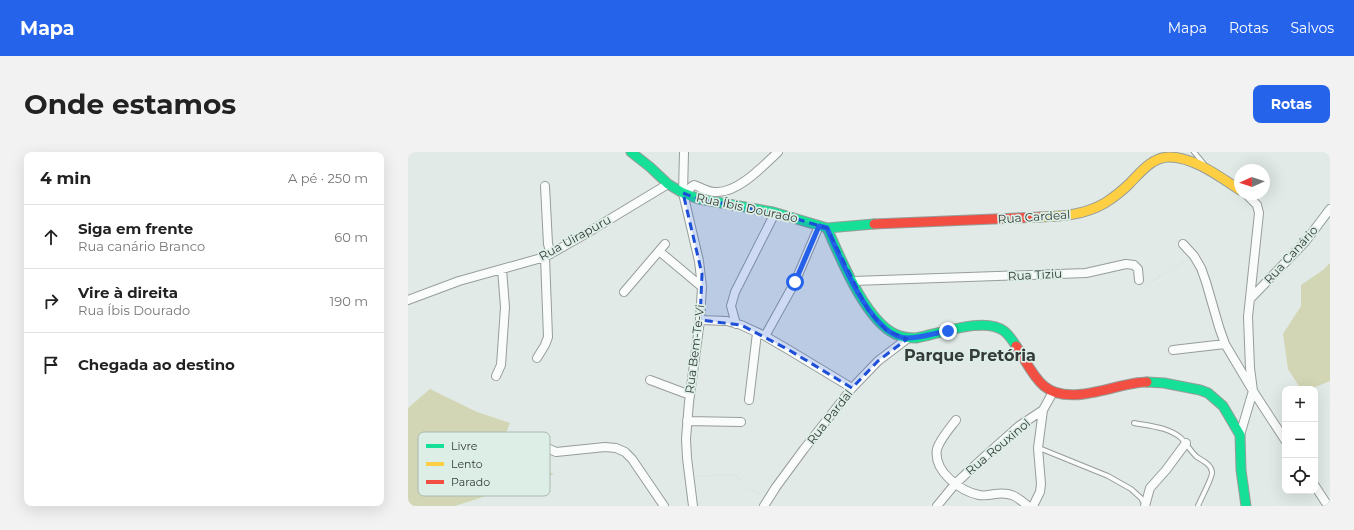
<!DOCTYPE html>
<html lang="pt">
<head>
<meta charset="utf-8">
<style>
	:root { --surface:#fff; --page:#f2f2f2; --text:#222; --muted:#767676; --line:#e0e0e0; --accent:#2563eb }
	body { margin:0; font-family:Montserrat,sans-serif; background:var(--page); color:var(--text) }
	.controls { position:absolute; right:12px; bottom:12px; display:grid; overflow:hidden; border-radius:8px; box-shadow:0 4px 16px #0002 }
	.controls button { width:36px; height:36px; display:grid; place-items:center; padding:0; border:0; border-bottom:1px solid var(--line); background:var(--surface); color:var(--text); font:20px sans-serif }
	.compass { position:absolute; left:826px; top:12px; width:36px; height:36px; border-radius:50%; background:var(--surface); box-shadow:0 4px 16px #0002; rotate:267deg }
	.stop { position:absolute; width:12px; height:12px; margin:-9px; border:3px solid #2563eb; border-radius:50%; background:#fff }
	.stop.end { background:#2563eb; border-color:#fff; box-shadow:0 1px 4px #0008 }
	.list { margin:0; padding:0; list-style:none }
	h2 { display:flex; justify-content:space-between; align-items:center; height:52px; margin:0; padding:0 16px; font-size:17px }
	h2 small { font-size:13px; font-weight:400; color:var(--muted) }
	.list li { display:grid; grid-template-columns:26px 1fr auto; gap:12px; align-items:center; box-sizing:border-box; height:64px; padding:0 16px; border-top:1px solid var(--line) }
	.list b { display:block; font-size:15px; white-space:nowrap }
	.list p { margin:0; font-size:13px; white-space:nowrap; color:var(--muted) }
	.list em { font-size:13px; font-style:normal; color:var(--muted) }
	.icon { flex:none; width:22px; height:22px; fill:none; stroke:currentColor; stroke-width:2; stroke-linecap:round; stroke-linejoin:round }
	.map { position:relative; flex:none; width:922px; height:354px; overflow:hidden; border-radius:8px }
	header { display:flex; align-items:center; gap:24px; box-sizing:border-box; height:56px; padding:0 20px; background:var(--accent); color:#fff }
	header strong { font-size:19px }
	nav { display:flex; gap:22px; margin-inline-start:auto; font-size:14px }
	.intro { display:flex; align-items:center; justify-content:space-between; box-sizing:border-box; height:96px; padding:0 24px }
	h1 { margin:0; font-size:28px }
	.button { padding:10px 18px; border-radius:8px; background:var(--accent); color:#fff; font-size:14px; font-weight:700 }
	main { display:flex; gap:24px; padding:0 24px }
	aside { flex:1; background:var(--surface); border-radius:8px; box-shadow:0 4px 16px #0002 }
	.map>svg:first-child { display:block }
</style>
</head>
<body>
<header>
<strong>Mapa</strong>
<nav><a>Mapa</a><a>Rotas</a><a>Salvos</a></nav>
</header>
<div class="intro"><h1>Onde estamos</h1><a class="button">Rotas</a></div>
<main>
<aside>
<h2>4 min<small>A pé · 250 m</small></h2>
<ul class="list">
<li><svg class="icon" aria-label="ahead" viewBox="0 0 24 24"><path d="M12 20V5M6 11l6-6 6 6"/></svg><div><b>Siga em frente</b><p>Rua canário Branco</p></div><em>60 m</em></li>
<li><svg class="icon" aria-label="right" viewBox="0 0 24 24"><path d="M7 20v-9h11M14 6l5 5-5 5"/></svg><div><b>Vire à direita</b><p>Rua Íbis Dourado</p></div><em>190 m</em></li>
<li><svg class="icon" aria-label="arrive" viewBox="0 0 24 24"><path d="M6 21V4h12l-3 4 3 4H6"/></svg><div><b>Chegada ao destino</b></div></li>
</ul>
</aside>
<div class="map">
<svg width="922" height="354" viewBox="0 0 922 354">
	<rect width="100%" height="100%" fill="#e1eae6"/>
	<path fill="#d2d6b4" d="M922,111V229L902,237H893L880,217L875,182L893,154V133L915,118Z
		M22,237L69,260L102,271L91,298L146,322L47,354H0V256Z"/>
	<g fill="none" stroke-linecap="round" stroke-linejoin="round">
		<defs>
			<path id="lane" d="M786,0L796,12
				M726,271C742,274 760,275 773,286C779,292 783,300 789,305C795,309 803,312 804,320C805,325 793,346 790,354
				M631,296L700,324L723,337L733,346L737,353"/>
			<path id="street" d="M276,0L275,41L291,109L294,135L292,168L281,250L278,287L279,306L285,354
				M137,34L140,92L143,102
				M279,42L283,35L286,33C293,35 299,40 307,40C329,42 355,14 370,0
				M775,92L786,104L793,116L798,130L811,175L817,192L845,239L877,288
				M251,99L294,135
				M445,129L678,121L718,112L726,113L730,117L731,128
				M216,140L257,92
				M842,147L897,90L922,57
				M0,148L51,129L137,105L174,84L260,32
				M292,168L319,169L333,173L357,184L381,198L444,236
				M328,172L323,154L327,140L367,61
				M357,184L387,130L411,74
				M765,198L817,192
				M129,206L137,193L140,185L137,105
				M88,224L93,213L97,155L94,117
				M242,228L282,243
				M341,248L349,181
				M548,268C542,276 532,287 529,297C525,319 552,339 571,343C576,344 582,343 587,342C603,340 608,344 620,354
				M279,269L333,270
				M832,283L845,239L842,216L840,165L851,61L849,53L838,42
				M117,286L148,300L197,295L208,296L217,300L224,307L256,354
				M907,334L920,354
				M356,354L368,335L396,297L444,236L470,209L499,187
				M529,354L547,332L574,307L611,274L635,258
				M625,354L632,340L633,332L630,296L635,258L645,240
				M737,354L742,336L758,318L778,291"/>
			<path id="fast" d="M223,0L242,15L260,32L275,41L291,47L365,60L419,76L466,72
				M419,76C432,105 457,168 487,182C493,185 501,186 508,186C531,182 577,164 596,179C601,183 605,189 608,194
				M739,230L756,231L792,238L800,241L815,254L832,283L833,318L838,354"/>
			<path id="slow" d="M632,65C656,64 676,63 697,51C706,45 714,39 721,32C732,21 744,5 761,5C786,5 812,25 832,38"/>
			<path id="jam" d="M466,72L632,65
				M608,194C617,207 624,224 636,234C662,256 709,230 739,230"/>
		</defs>
		<use href="#lane" stroke="#969d9a" stroke-width="6"/>
		<use href="#street" stroke="#969d9a" stroke-width="10"/>
		<use href="#fast" stroke="#969d9a" stroke-width="11"/>
		<use href="#slow" stroke="#969d9a" stroke-width="11"/>
		<use href="#jam" stroke="#969d9a" stroke-width="11"/>
		<path stroke="#d4d6d6" stroke-width="1" stroke-dasharray="1 3" stroke-linecap="butt" d="M737,133L779,108
			M289,324L324,323L331,326L340,336L353,342"/>
		<use href="#lane" stroke="#fafcfb" stroke-width="4"/>
		<use href="#street" stroke="#fafcfb" stroke-width="8"/>
		<use href="#fast" stroke="#16e098" stroke-width="9"/>
		<use href="#slow" stroke="#ffcf43" stroke-width="9"/>
		<use href="#jam" stroke="#f24e42" stroke-width="9"/>
	</g>
	<g fill="none" stroke-linecap="round" stroke-linejoin="round">
		<path stroke="#2563eb" stroke-width="5" d="M387,130L411,74L419,76C432,105 464,187 500,186C511,186 528,181 540,179"/>
	</g>
	<path fill="#1d4ed8" fill-opacity="0.2" stroke="#1d4ed8" stroke-width="3" stroke-dasharray="8 5" stroke-linejoin="round" d="M275,41L291,47L365,60L419,76L460,158L478,178L499,187L470,209L444,236L381,198L333,173L292,168L294,122Z"/>
	<g text-anchor="middle" stroke-width="3.5" stroke-linejoin="round" paint-order="stroke">
		<g font-size="12" fill="#343b38" stroke="#ddeee7">
			<text transform="translate(339 56) rotate(12)" y="4">Rua Íbis Dourado</text>
			<text transform="translate(626 65) rotate(-4)" y="4">Rua Cardeal</text>
			<text transform="translate(167 86) rotate(-29)" y="4">Rua Uirapuru</text>
			<text transform="translate(883 103) rotate(-48)" y="4">Rua Canário</text>
			<text transform="translate(627 123) rotate(-3)" y="4">Rua Tiziu</text>
			<text transform="translate(287 197) rotate(-83)" y="4">Rua Bem-Te-Vi</text>
			<text transform="translate(422 265) rotate(-52)" y="4">Rua Pardal</text>
			<text transform="translate(590 295) rotate(-40)" y="4">Rua Rouxinol</text>
		</g>
		<g font-size="16" font-weight="bold" fill="#343b38" stroke="#ddeee7">
			<text x="562" y="209">Parque Pretória</text>
		</g>
	</g>
	<rect x="10" y="280" width="132" height="64" rx="6" fill="#ddeee7" stroke="#aab8b2" stroke-width="1"/>
	<rect x="18" y="292" width="18" height="4" fill="#16e098"/>
	<rect x="18" y="310" width="18" height="4" fill="#ffcf43"/>
	<rect x="18" y="328" width="18" height="4" fill="#f24e42"/>
	<g font-size="11" fill="#343b38">
		<text x="43" y="298">Livre</text>
		<text x="43" y="316">Lento</text>
		<text x="43" y="334">Parado</text>
	</g>
</svg>
<div class="controls">
<button>+</button>
<button>−</button>
<button><svg class="icon" aria-label="locate" viewBox="0 0 24 24"><circle cx="12" cy="12" r="6"/><path d="M12 2v4M12 18v4M2 12h4M18 12h4"/></svg></button>
</div>
<svg class="compass" viewBox="-18 -18 36 36"><path d="M0-13l5 13h-10z" fill="#e53935"/><path d="M0 13l5-13h-10z" fill="#767676"/></svg>
<div class="stop" style="left:387px;top:130px"></div>
<div class="stop end" style="left:540px;top:179px"></div>
</div>
</main>
</body>
</html>
